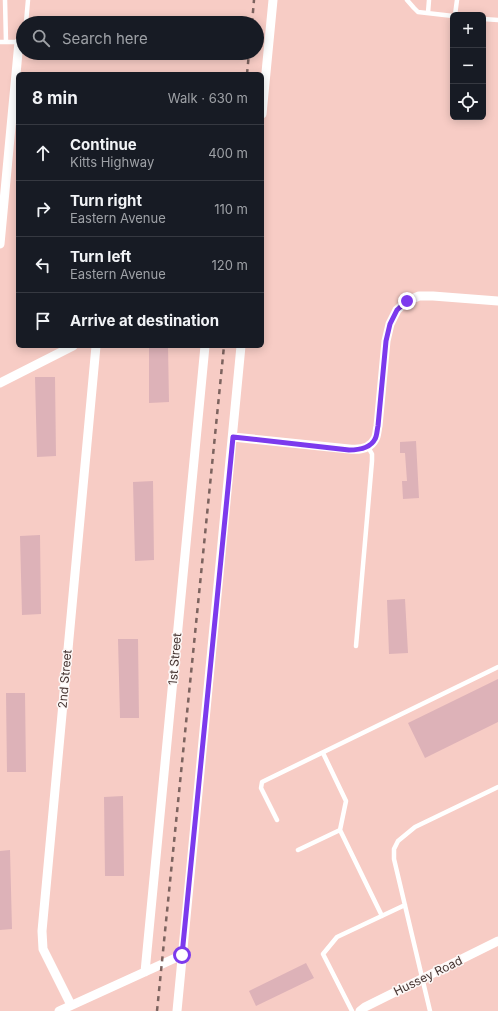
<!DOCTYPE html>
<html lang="en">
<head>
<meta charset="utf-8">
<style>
	:root { --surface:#171b24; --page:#242831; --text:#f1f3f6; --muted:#9ea1a6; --line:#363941 }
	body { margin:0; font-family:Inter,sans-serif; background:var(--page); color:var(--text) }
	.controls { position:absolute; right:12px; top:12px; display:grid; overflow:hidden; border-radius:6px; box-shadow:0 2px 10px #0003 }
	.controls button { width:36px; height:36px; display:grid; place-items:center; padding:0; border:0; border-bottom:1px solid var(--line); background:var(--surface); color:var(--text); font:20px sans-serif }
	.stop { position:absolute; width:12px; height:12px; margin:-9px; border:3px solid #7c3aed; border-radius:50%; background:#fff }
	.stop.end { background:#7c3aed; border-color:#fff; box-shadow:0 1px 4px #0008 }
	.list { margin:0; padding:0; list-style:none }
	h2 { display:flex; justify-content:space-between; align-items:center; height:52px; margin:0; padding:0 16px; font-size:17px }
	h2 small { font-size:13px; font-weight:400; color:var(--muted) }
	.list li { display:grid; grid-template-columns:26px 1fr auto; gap:12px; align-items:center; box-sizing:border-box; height:56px; padding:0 16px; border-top:1px solid var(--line) }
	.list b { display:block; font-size:15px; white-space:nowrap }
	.list p { margin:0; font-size:13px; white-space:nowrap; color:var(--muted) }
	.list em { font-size:13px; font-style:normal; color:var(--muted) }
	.icon { flex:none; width:22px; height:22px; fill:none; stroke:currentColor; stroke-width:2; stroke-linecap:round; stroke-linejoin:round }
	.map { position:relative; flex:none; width:498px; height:1011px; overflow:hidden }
	.search { position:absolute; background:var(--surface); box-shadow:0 2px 10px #0003; left:16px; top:16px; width:248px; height:44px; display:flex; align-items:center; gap:10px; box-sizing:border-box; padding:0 14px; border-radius:22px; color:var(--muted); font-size:15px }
	.panel { position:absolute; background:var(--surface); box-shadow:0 2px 10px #0003; left:16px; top:72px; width:248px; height:276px; border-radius:6px }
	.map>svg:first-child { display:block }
</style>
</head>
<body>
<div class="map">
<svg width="498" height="1011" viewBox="0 0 498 1011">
	<rect width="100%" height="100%" fill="#f7ccc5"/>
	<path fill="#ddb2b8" d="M149,346H168L169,402L149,403Z
		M35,377H55L56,456L37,457Z
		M416,441L419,498L403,499L402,481H407L405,453H400V442Z
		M153,481L154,560L135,561L133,482Z
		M40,535L41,614L22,615L20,536Z
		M405,599L408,653L389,654L387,600Z
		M118,639H138L139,718H120Z
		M498,679V722L425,758L408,723Z
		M6,693H25L26,772H7Z
		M123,796L124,876H105L104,797Z
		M10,850L12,929L0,930V851Z
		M306,963L314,978L256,1006L249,991Z"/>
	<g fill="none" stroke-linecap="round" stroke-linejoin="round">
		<path stroke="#fff" stroke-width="4.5" d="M5,0L6,42
			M407,0L414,8L418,12L453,16
			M428,13L429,0
			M455,15L457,0
			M483,19L498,20
			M26,23L28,0
			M0,42H19L23,35
			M356,646L372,461V454L368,447
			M277,820L261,788L262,782L498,667
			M340,830L382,916
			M298,850L340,830L346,801L323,753
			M352,1011L323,954L337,937L405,905
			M430,1011L394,859V849L398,841L415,827L498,787"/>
		<path stroke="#fff" stroke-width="9" d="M262,114L273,0
			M0,244L19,42
			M0,383L73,346
			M233,437L349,449C358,450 370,449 375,439C377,436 377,430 378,426L386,341L390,324L397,310L407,301L419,296H433L498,301
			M145,972L205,346
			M71,1005L43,949L42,931L96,346
			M59,1011L182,955
			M177,1011L241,346
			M360,1011L365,1007L498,941"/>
		<path stroke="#7c635f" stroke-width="2.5" stroke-dasharray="5 5" stroke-linecap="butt" d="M252,23L254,0
			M247,74L249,53
			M157,1011L224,346"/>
	</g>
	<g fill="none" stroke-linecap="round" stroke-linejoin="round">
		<path stroke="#7c3aed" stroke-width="5" d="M182,955L233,437L349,450C358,450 370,449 375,439C377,436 377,430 378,426L386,341L390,324L397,310L407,301"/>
	</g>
	<g text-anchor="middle" stroke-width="3" stroke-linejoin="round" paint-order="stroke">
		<g font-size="12" fill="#463532" stroke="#fcf7f6">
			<text transform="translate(175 659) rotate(-85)" y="4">1st Street</text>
			<text transform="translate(65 679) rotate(-85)" y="4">2nd Street</text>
			<text transform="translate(428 976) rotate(-26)" y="4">Hussey Road</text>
		</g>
	</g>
</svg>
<div class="controls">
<button>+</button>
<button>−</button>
<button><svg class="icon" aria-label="locate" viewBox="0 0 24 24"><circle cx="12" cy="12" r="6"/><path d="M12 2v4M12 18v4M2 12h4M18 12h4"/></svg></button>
</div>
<div class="stop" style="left:182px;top:955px"></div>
<div class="stop end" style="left:407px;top:301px"></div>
<div class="search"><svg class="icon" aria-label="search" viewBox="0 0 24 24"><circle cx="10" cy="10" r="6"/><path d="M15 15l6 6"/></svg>Search here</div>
<section class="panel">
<h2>8 min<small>Walk · 630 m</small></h2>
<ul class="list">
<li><svg class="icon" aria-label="ahead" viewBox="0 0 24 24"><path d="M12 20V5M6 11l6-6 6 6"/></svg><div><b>Continue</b><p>Kitts Highway</p></div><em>400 m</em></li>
<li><svg class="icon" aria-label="right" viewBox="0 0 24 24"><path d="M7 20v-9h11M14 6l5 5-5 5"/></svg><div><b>Turn right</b><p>Eastern Avenue</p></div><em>110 m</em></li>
<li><svg class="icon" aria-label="left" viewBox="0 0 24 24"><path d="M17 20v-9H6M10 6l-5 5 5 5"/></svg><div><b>Turn left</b><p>Eastern Avenue</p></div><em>120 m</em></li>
<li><svg class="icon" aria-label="arrive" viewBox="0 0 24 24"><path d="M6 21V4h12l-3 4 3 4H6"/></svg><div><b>Arrive at destination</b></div></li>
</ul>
</section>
</div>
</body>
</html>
